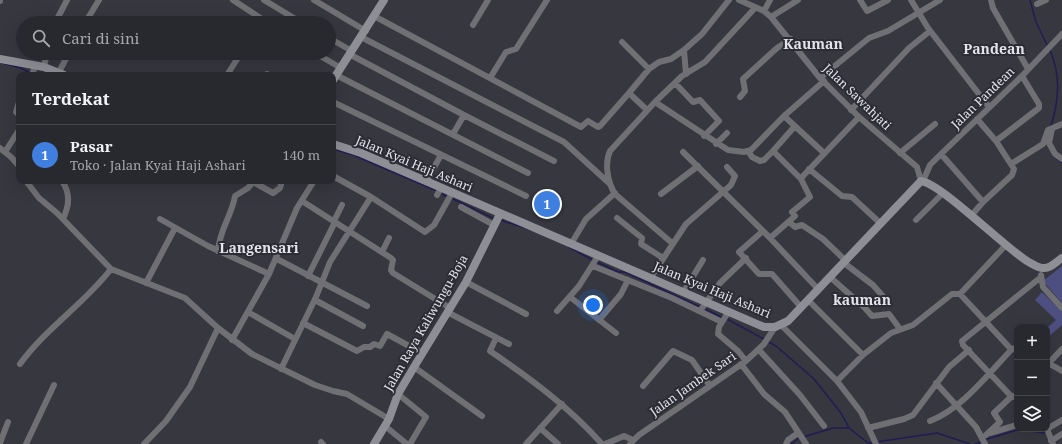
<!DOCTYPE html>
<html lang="id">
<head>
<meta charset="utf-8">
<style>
	:root { --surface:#28292f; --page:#34353b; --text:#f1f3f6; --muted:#a5a6aa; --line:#44454b; --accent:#d93025 }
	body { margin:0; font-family:"Noto Serif",serif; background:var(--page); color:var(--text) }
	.controls { position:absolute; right:12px; bottom:12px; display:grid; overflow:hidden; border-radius:8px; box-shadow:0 4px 16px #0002 }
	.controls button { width:36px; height:36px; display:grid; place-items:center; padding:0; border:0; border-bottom:1px solid var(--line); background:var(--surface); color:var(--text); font:20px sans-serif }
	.you { position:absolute; left:593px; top:305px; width:14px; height:14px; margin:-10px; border:3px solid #fff; border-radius:50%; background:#1a73e8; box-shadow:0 0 0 6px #1a73e833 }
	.badge { display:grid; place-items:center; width:26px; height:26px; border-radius:50%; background:var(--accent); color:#fff; font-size:13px; font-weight:700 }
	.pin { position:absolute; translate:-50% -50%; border:2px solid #fff; box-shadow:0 1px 4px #0006 }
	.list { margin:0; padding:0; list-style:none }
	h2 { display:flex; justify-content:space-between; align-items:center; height:52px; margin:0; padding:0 16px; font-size:17px }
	h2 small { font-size:13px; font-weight:400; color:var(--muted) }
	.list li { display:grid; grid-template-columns:26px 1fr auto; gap:12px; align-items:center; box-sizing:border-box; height:60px; padding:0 16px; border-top:1px solid var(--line) }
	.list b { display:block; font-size:15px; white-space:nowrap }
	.list p { margin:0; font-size:13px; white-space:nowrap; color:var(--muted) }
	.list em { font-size:13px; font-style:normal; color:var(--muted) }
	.icon { flex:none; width:22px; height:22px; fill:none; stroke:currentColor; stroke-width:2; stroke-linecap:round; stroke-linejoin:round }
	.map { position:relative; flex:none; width:1062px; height:444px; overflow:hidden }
	.search { position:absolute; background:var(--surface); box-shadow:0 4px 16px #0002; left:16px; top:16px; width:320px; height:44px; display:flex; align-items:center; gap:10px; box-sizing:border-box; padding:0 14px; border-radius:22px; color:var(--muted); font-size:15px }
	.panel { position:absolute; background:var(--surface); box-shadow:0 4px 16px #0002; left:16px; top:72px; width:320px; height:112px; border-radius:8px }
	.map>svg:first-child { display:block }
</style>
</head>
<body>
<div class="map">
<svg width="1062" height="444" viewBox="0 0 1062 444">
	<rect width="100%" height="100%" fill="#36373f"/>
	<path fill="#4d4f81" d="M1062,266V303L1043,281Z
		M1042,292L1062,312V325L1047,338V328L1056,320L1035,300Z"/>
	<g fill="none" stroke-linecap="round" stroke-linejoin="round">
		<path stroke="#211c55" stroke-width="1.5" d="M1030,0L1036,22L1048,47
			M1050,50C1061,76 1059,100 1051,126
			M2,63L21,68L30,73
			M1047,143L1053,156L1062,163
			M333,149L353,155L437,191
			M440,193L448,197
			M451,198L495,219
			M500,220L531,230
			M569,247L594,261
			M597,262L618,272H625L700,307
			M705,309L723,318
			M727,319L764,339
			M767,341L776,346L814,379L841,413L849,428L868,443H873
			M803,437L833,428H849
			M984,440L1020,429L1044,433L1046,431
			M876,442L937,433L970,444
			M791,444L799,438
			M975,444L981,442"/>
		<path stroke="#6f6f74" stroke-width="6" d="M233,0L268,23
			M264,0L302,23
			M314,0L366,31
			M739,0L764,11L771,17L820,78L859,117L917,167L921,181
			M860,0L867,11L888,0
			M911,0L928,28L989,107
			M991,0L993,8L1028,69
			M0,1V0
			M1037,4L1046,0
			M764,11L770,0
			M374,16L581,127L588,121L598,127L600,126L629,93
			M771,17L798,0
			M55,23L67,0
			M85,23L99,0
			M473,25L488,0
			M361,37L564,142L610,184
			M329,38L352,51
			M622,42L649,69
			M684,50L686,74
			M315,53L341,68
			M349,54L464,115
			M44,67L47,53
			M59,72L69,53
			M32,75L35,66
			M227,75L241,53
			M267,75V74
			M336,75L528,173
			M490,78L506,52L516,49L547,0
			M820,78L869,38L888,31L940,0
			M675,83L693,102L700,100L719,121L704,136
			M740,97L745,91L743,79L777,48L791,39
			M19,102L16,112L19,115
			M333,102L526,196
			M655,102L728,150L744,152L751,150L784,116L824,81
			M647,110L629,93L649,69L659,62L671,59L684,50L702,34L729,0
			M851,110L909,48L930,31
			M784,116L824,153
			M977,119L996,141L1014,169L1012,175L983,202
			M795,126L773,151L801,179
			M1052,129L1049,143L1055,154L1062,159
			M453,134L464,115L554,161
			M996,141L1039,108V104L1022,76
			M716,144L727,133
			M0,148L11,157L19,166
			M748,151L752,157L760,161L764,160L773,151
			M5,152L19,130
			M683,152L770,238L818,289
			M900,153L935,124
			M941,154L983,202L971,216
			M1011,164L1043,144L1048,130L1062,124
			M809,169L842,196L852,197L880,223
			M333,176L371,197L425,232L434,225L452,193
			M26,181L39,198L57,213L111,269L185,298L218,328L252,354L315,385L333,391L347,394L389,419
			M62,181C71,194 69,206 63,219
			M923,181L930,165L941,154L1022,76L1062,34
			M426,182L441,155
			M661,194L698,166
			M437,195L441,188
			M302,201L391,258L393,260L391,270L393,273L450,308
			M461,207L494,225
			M617,218L642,238L641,244L663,258
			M160,219L208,246L269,274
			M916,220L943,193
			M334,221L342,205
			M789,222L795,227L802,225L823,239L846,261
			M763,231L739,252L759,274H772L801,307
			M770,238L795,216L792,212L810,197L801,179L803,176L859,117
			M672,243L615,194C608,183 604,164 610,151L655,102L682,76L705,62L755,8
			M571,244L586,219L615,193
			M218,251C219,231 232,215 235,196L248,188L253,182L273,193L280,188L282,181
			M382,252L389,238
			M277,259L367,306
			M844,263L873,285L887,301
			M593,266L672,298L722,322
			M1041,275L1043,287L1062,308
			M308,276L335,222
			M651,277L686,224L731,185L735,176L727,167
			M830,277L865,308L872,316L889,314L900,329
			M466,282L526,314
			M146,283L175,228
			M684,291L703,260
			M960,294L1010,348L1017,350
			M570,297L616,333
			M315,300L363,326
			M808,300L863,355
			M557,311L579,286L598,256
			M700,311L720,283L746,258
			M729,311L719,327L718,334L738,351L746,361
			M248,312L295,339
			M447,312L509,344
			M599,320L621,294L628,280
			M303,323L357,351L364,347H370L374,344L380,346L387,334L422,353
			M781,325L837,381L861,412L876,444
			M496,338L490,351C531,379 569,407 602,444
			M232,340L269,274L297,208L314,181
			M759,350L800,395L824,426
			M1048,363L1062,371
			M20,364C46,328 84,304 111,269
			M741,364L764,394L785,412L806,444
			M1047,365L1062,349
			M414,367L482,416
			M281,369L316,297L330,262L371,197
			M837,381L863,355L891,333L913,325L952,294H960L1005,246
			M936,383L976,427L985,444
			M643,386L673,351L692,360L710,386
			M398,394L426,417L410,444
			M1017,395L1014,397L1010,395L963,345L962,341L1041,277
			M930,421C962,409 989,373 1012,349
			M385,426L407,444
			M540,428L558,444
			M868,428L904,419L913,415L949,367L969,350
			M1040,429H1047L1062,420
			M1047,429L1053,444
			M990,433L1017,425
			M986,435L1000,422L994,413L1012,396
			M1051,441L1062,434
			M321,442L323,444
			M0,443L8,422
			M26,444L54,385
			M144,444L166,421L190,387L218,328
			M526,444L562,404
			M605,444L624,436L633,440
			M630,444L639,435L746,361L764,344L775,327
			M786,444L788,440L798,433"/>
		<path stroke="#8e8e95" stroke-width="8" d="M0,59L44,67L64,75
			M333,80L384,0
			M333,144L361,153L764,327H775L788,321L921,181C940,183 1003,246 1027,261C1031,263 1038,268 1043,268C1050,269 1057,261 1062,258
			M374,444L389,419L398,394L414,367L466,282L500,214"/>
	</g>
	<g text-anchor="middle" stroke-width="4" stroke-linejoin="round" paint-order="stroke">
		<g font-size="12" fill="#e3e3e9" stroke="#2c2c35">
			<text transform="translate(857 97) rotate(44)" y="4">Jalan Sawahjati</text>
			<text transform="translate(983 98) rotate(-44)" y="4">Jalan Pandean</text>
			<text transform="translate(414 164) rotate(23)" y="4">Jalan Kyai Haji Ashari</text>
			<text transform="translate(712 290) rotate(23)" y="4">Jalan Kyai Haji Ashari</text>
			<text transform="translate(426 323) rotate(-60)" y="4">Jalan Raya Kaliwungu-Boja</text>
			<text transform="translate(693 384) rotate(-35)" y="4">Jalan Jambek Sari</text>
		</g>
		<g font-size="14" font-weight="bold" fill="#e3e3e9" stroke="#2c2c35">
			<text x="813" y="49">Kauman</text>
			<text x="994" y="54">Pandean</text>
			<text x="259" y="253">Langensari</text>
			<text x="862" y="305">kauman</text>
		</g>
	</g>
</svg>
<div class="controls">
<button>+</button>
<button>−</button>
<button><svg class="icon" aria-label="layers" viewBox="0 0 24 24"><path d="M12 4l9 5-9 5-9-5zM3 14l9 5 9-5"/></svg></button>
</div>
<div class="you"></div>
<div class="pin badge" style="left:547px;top:204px;background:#3f7fe0">1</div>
<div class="search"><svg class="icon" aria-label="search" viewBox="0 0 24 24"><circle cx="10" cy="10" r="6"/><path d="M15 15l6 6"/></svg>Cari di sini</div>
<section class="panel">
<h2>Terdekat<small></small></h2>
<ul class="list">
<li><span class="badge" style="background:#3f7fe0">1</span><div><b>Pasar</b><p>Toko · Jalan Kyai Haji Ashari</p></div><em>140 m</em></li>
</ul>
</section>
</div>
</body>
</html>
